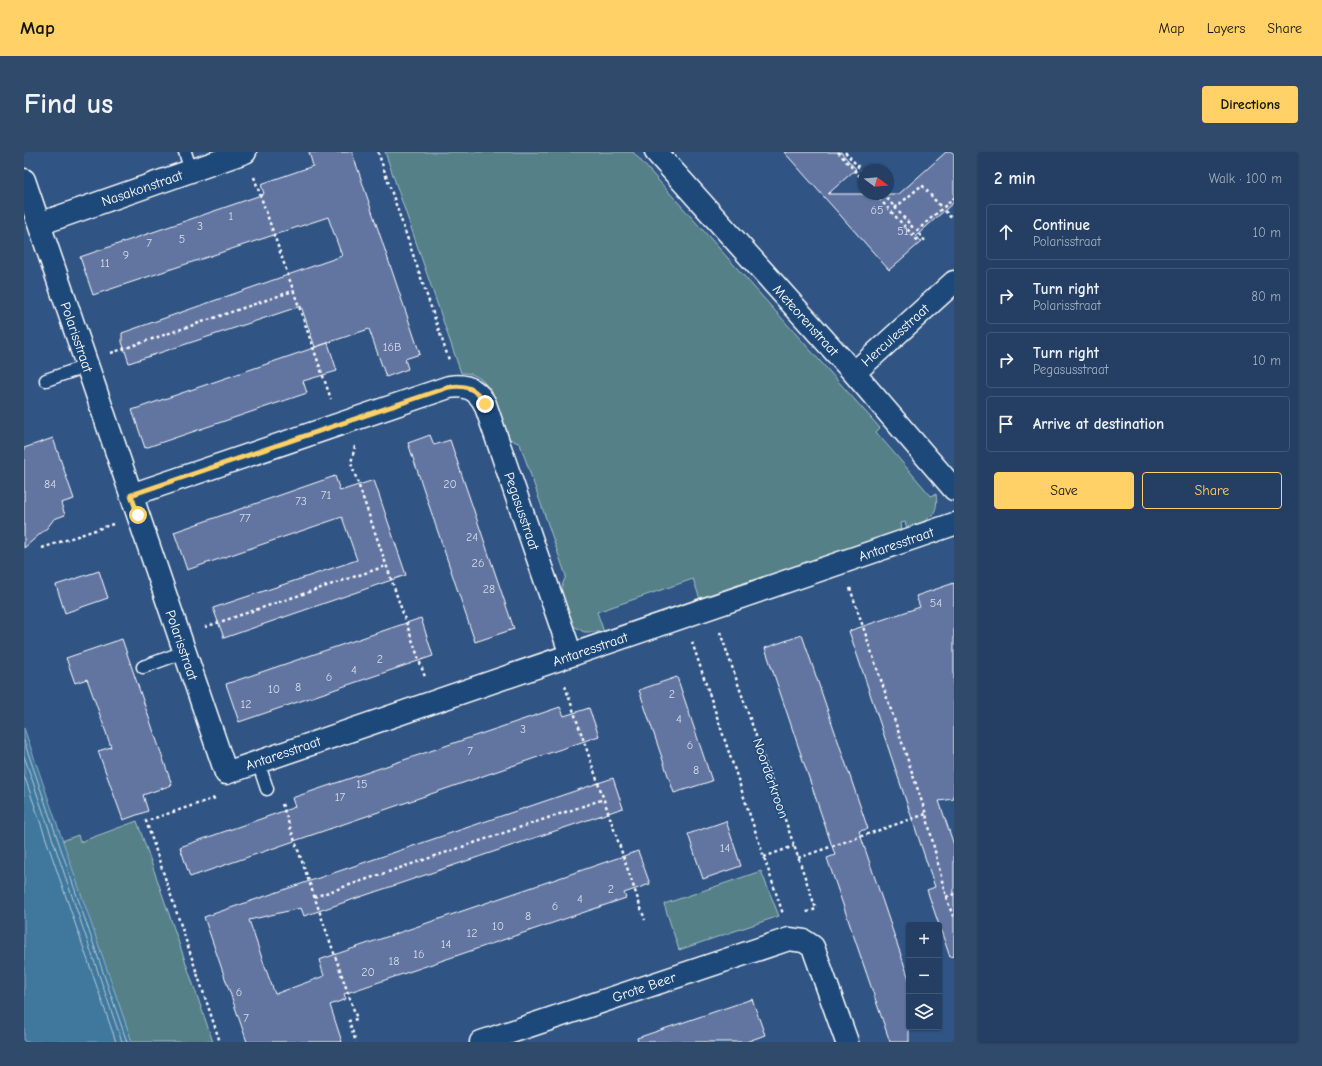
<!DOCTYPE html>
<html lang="en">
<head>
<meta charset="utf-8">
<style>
	:root { --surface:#243f63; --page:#304a6c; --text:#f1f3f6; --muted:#a3afbe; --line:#415878; --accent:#ffd166 }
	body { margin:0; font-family:"Comic Neue",sans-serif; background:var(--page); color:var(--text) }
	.controls { position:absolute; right:12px; bottom:12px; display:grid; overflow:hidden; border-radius:4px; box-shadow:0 1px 3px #0004 }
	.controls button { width:36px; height:36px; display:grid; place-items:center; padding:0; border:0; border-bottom:1px solid var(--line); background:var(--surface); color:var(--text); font:20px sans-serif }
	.compass { position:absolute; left:834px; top:12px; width:36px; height:36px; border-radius:50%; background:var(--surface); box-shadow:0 1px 3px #0004; rotate:106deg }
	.stop { position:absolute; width:12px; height:12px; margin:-9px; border:3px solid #ffd166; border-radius:50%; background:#fff }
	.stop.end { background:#ffd166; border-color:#fff; box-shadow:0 1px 4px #0008 }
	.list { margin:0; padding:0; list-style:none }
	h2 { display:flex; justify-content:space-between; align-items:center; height:52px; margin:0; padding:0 16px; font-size:17px }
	h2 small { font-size:13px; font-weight:400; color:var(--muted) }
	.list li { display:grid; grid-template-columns:26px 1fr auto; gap:12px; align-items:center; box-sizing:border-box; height:56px; margin:0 8px 8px; padding:0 8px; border:1px solid var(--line); border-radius:4px }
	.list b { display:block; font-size:15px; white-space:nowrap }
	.list p { margin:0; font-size:13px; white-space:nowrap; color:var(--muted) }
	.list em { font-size:13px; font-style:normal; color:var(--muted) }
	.actions { display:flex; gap:8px; padding:12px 16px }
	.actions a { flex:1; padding:9px 0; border:1px solid var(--accent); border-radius:4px; text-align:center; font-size:14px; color:var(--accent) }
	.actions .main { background:var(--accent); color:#111 }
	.icon { flex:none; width:22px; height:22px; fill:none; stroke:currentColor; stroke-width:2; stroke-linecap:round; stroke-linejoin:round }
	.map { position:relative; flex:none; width:930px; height:890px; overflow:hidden; border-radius:4px }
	header { display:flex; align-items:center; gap:24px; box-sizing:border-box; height:56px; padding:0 20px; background:var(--accent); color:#111 }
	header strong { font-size:19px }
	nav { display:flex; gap:22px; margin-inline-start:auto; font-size:14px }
	.intro { display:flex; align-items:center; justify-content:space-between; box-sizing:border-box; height:96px; padding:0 24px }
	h1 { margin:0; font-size:28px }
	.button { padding:10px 18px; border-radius:4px; background:var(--accent); color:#111; font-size:14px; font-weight:700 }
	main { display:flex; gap:24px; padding:0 24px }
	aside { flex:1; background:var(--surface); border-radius:4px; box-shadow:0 1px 3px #0004 }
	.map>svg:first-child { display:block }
</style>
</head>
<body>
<header>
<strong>Map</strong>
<nav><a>Map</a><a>Layers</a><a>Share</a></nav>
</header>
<div class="intro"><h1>Find us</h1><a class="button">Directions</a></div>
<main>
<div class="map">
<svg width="930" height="890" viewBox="0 0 930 890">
	<rect width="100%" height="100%" fill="#305484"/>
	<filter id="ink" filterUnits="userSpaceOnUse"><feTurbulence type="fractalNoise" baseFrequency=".025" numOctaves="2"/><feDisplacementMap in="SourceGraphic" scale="8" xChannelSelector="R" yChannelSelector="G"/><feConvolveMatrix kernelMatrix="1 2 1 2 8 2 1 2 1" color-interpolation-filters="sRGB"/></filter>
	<g filter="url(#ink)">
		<path fill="#558088" stroke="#aac0c4" d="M361,0H609L856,276L852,280L907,344L912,342C916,366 901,369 883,376L881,370L877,371L878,378L676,447L669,427L573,460L580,480H560L548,473L535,441L542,424L496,292L482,285C474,262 469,219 437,221Z
			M113,669L189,890H108L38,689L54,683L56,690Z
			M737,719L755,764L655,798L640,752Z"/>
		<path fill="#41789d" stroke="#8daec4" d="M0,576L108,890H0Z"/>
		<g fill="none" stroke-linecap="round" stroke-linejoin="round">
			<path stroke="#b3c9d8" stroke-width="1" d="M0,589L103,890
				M0,604L98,890
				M0,623L92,890"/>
		</g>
		<path fill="#6275a1" stroke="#fff" d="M285,0H328L396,202L381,207L384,217L362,225L345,177L291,195L277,154L105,211L98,190V181L318,104L304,65L69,143L56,105L240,42L237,32L289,14Z
			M760,0H817L832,17L804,42H875L922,0H930V50L892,84L897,90L865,118Z
			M304,191L313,219L279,229L283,241L121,296L108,258Z
			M406,283L410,293L426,288L490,477L451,490L384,291Z
			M29,286L50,347L37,351L41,363L30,367L23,376L0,396V296Z
			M311,324L316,339L350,328L382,423L200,486L189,456L333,408L318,365L163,418L150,380Z
			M75,419L84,446L41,461L32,433Z
			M930,431V647L915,649L930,693V804L926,805L903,738L911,735L825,479L896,455L892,444Z
			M397,466L409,504L215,570L202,532Z
			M778,483L844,677L835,679L885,827V890H866L803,706L811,703L741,496Z
			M98,487L148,633L119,643L124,659L99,668L74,599L87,595L77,566L63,527L51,531L42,506Z
			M653,525L688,629L650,641L615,538Z
			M536,555L540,564L565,556L575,584L166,725L156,695L271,655L268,646Z
			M589,626L599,656L280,764L277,756L225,768L241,815L251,842L300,824L295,808L614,699L626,732L600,741L602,746L320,842L322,847L306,853L318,890H223L180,765Z
			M702,669L717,714L679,727L664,682Z
			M728,847L741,883L722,890H614L613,886Z"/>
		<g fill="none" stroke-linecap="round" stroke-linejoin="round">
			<defs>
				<path id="lane" d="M161,0L167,19
					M22,228L63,214
					M119,515L160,500
					M234,610L243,637"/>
				<path id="street" d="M632,0L830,221L930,337
					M0,28L202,621L930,372
					M15,72L221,0
					M830,221L930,130
					M107,343L425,235C442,232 453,237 461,252L547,503
					M457,890L765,787L780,789L789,795L823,890"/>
			</defs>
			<use href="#lane" stroke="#fff" stroke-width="15"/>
			<use href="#street" stroke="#fff" stroke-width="25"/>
			<path stroke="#fff" stroke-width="2.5" stroke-dasharray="3 3" stroke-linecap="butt" d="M354,0L425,208
				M814,0L840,29
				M821,0L840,21
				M230,25L307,247
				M851,42L894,89L892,90
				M859,42L890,77
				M871,56L898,33L916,54
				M921,59L929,68
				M895,82L903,91
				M888,83L930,46
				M87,201L269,139
				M331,294L327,311L401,525
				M18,396L89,372
				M826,436L902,662L922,745L930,767
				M181,475L362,414
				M696,480L792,757L780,761
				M668,490L759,762
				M541,534L621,768
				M191,646L122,669L196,890
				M258,652L333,867L325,869L332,890
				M740,705L770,694
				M774,706L902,662
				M290,745L580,647
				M922,745L930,742"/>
			<use href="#lane" stroke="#1f4a7a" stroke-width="12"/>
			<use href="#street" stroke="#1f4a7a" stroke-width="22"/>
		</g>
	</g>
	<g fill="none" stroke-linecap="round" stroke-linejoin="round" filter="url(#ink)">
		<path stroke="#ffd166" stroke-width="5" d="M114,363L107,343L425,235C442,232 453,237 461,252"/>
	</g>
	<g text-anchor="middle" stroke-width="3" stroke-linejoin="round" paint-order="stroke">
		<g font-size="12" fill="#d8dce8">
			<text x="853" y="62">65</text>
			<text x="207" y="68">1</text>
			<text x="176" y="78">3</text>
			<text x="879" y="83">51</text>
			<text x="158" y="91">5</text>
			<text x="125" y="95">7</text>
			<text x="102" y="107">9</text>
			<text x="81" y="115">11</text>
			<text x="368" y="199">16B</text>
			<text x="26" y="336">84</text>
			<text x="426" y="336">20</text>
			<text x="302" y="347">71</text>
			<text x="277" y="353">73</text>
			<text x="221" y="370">77</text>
			<text x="448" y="389">24</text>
			<text x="454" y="415">26</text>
			<text x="465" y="441">28</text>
			<text x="912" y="455">54</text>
			<text x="356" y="511">2</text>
			<text x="330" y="522">4</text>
			<text x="305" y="529">6</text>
			<text x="274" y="539">8</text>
			<text x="250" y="541">10</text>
			<text x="648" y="546">2</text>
			<text x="222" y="556">12</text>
			<text x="655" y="571">4</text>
			<text x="499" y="581">3</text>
			<text x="666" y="597">6</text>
			<text x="446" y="603">7</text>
			<text x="672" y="622">8</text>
			<text x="338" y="636">15</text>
			<text x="316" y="649">17</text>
			<text x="701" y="700">14</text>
			<text x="587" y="741">2</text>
			<text x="556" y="751">4</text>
			<text x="531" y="758">6</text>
			<text x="504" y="768">8</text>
			<text x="474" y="778">10</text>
			<text x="448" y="785">12</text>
			<text x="422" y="796">14</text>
			<text x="395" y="806">16</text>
			<text x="370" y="813">18</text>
			<text x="344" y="824">20</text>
			<text x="215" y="844">6</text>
			<text x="222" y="870">7</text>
		</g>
		<g font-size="14" fill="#fff" stroke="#1f4a7a">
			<text transform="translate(118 36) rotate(-19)" y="5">Nasakonstraat</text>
			<text transform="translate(782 168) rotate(48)" y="5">Meteorenstraat</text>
			<text transform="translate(871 183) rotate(-42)" y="5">Herculesstraat</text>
			<text transform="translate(53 185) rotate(71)" y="5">Polarisstraat</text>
			<text transform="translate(498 359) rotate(71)" y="5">Pegasusstraat</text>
			<text transform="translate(872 392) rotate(-19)" y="5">Antaresstraat</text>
			<text transform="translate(158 493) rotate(71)" y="5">Polarisstraat</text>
			<text transform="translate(566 497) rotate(-19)" y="5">Antaresstraat</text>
			<text transform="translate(259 601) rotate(-19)" y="5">Antaresstraat</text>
			<text transform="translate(747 626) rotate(71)" y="5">Noorderkroon</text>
			<text transform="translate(620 835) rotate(-19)" y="5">Grote Beer</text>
		</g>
	</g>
</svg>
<div class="controls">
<button>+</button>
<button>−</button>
<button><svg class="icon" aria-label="layers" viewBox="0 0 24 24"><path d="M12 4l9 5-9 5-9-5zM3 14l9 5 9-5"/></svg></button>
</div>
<svg class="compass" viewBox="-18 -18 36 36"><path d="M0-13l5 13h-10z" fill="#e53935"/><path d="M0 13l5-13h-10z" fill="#a3afbe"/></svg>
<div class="stop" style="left:114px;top:363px"></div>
<div class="stop end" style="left:461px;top:252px"></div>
</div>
<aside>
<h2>2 min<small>Walk · 100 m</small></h2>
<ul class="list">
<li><svg class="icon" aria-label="ahead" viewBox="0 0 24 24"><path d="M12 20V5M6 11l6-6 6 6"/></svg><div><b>Continue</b><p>Polarisstraat</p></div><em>10 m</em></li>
<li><svg class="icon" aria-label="right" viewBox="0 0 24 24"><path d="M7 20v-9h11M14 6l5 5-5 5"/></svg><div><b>Turn right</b><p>Polarisstraat</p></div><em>80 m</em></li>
<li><svg class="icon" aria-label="right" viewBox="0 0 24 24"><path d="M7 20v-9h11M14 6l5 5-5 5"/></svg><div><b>Turn right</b><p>Pegasusstraat</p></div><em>10 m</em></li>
<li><svg class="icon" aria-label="arrive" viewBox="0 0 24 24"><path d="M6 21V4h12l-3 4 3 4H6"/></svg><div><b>Arrive at destination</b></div></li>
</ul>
<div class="actions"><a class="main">Save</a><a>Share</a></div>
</aside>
</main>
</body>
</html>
